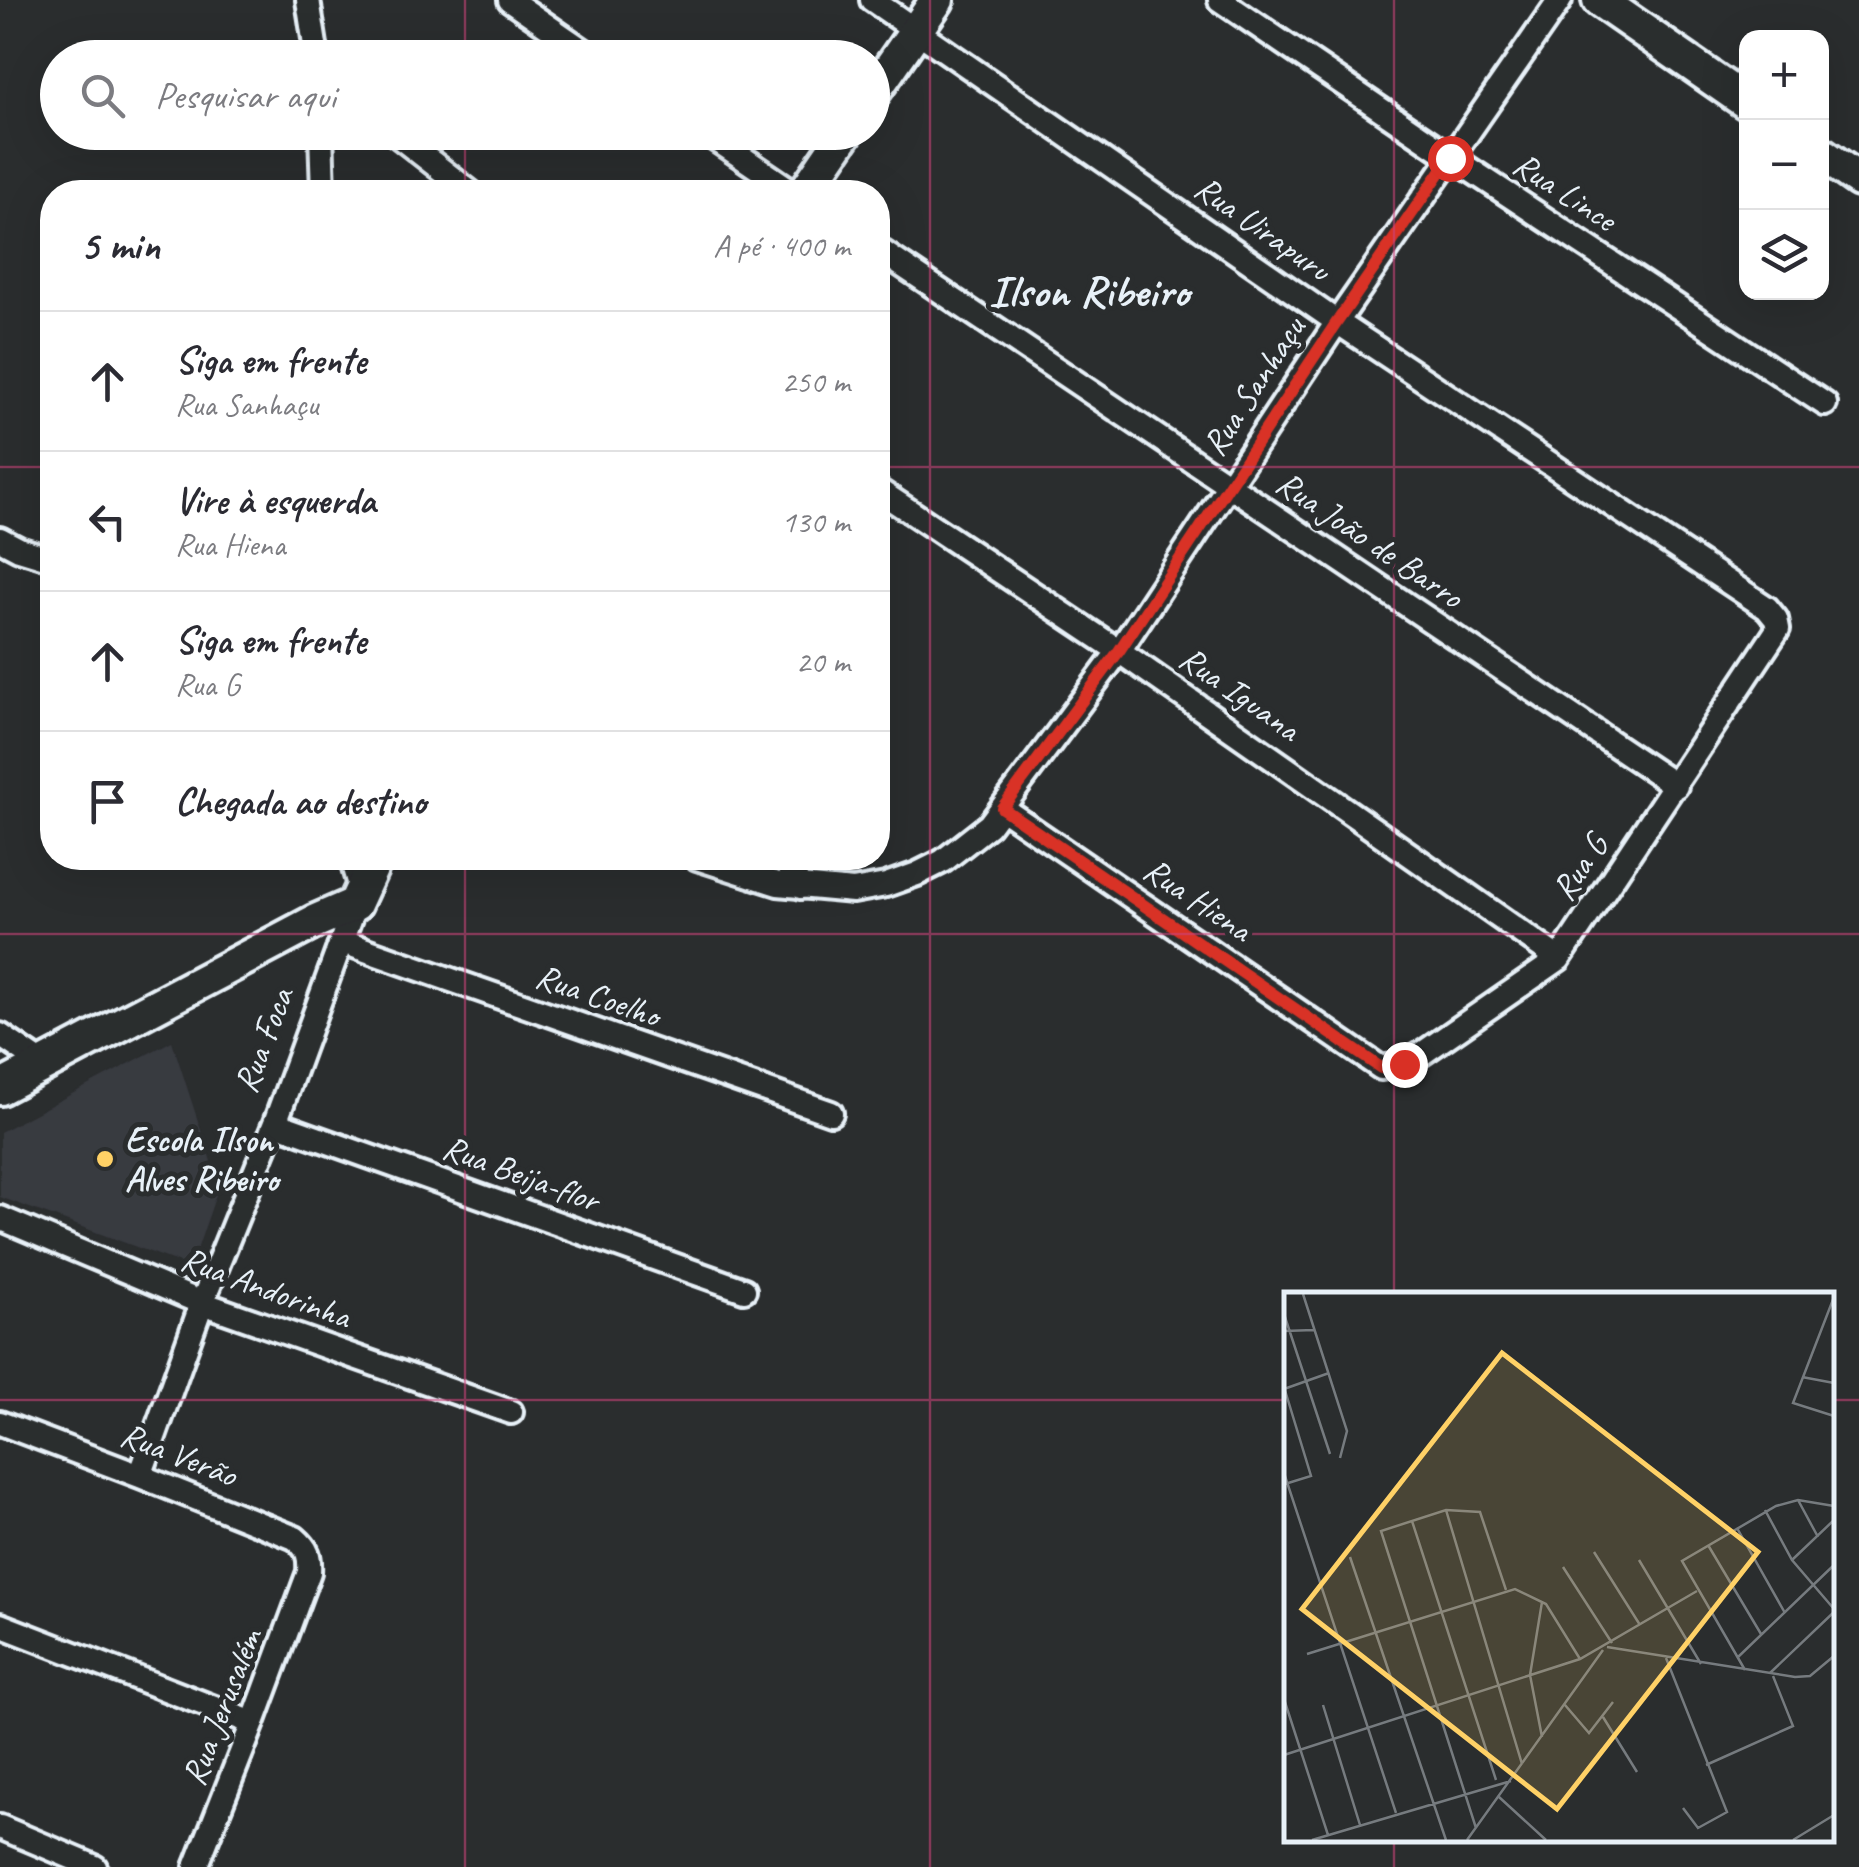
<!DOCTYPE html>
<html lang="pt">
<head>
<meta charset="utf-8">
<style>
	:root { --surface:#fff; --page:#f2f2f3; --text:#2b2b33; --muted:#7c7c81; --line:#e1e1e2 }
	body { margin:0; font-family:Caveat,sans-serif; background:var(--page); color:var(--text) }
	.controls { position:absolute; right:30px; top:30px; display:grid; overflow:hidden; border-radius:20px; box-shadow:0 10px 40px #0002 }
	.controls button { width:90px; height:90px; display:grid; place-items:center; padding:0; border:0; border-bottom:2px solid var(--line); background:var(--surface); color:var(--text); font:50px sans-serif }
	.stop { position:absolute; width:30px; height:30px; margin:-22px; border:8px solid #d93025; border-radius:50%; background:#fff }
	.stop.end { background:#d93025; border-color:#fff; box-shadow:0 2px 10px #0008 }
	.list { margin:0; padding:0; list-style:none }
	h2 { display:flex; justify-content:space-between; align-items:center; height:130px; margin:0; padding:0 40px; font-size:42px }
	h2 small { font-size:32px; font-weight:400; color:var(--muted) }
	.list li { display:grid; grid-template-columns:65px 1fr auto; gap:30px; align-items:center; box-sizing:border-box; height:140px; padding:0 40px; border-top:2px solid var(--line) }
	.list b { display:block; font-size:38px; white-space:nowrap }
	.list p { margin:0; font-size:32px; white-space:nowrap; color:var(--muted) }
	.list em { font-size:32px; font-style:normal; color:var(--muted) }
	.icon { flex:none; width:55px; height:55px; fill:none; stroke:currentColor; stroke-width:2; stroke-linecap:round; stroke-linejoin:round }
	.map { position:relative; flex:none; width:1859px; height:1867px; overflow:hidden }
	.search { position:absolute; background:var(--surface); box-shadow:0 10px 40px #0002; left:40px; top:40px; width:850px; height:110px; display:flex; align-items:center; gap:25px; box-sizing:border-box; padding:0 35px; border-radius:55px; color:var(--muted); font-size:38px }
	.panel { position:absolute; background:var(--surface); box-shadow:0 10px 40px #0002; left:40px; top:180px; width:850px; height:690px; border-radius:40px }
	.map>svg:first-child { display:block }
</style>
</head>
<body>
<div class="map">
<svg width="1859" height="1867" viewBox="0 0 1859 1867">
	<rect width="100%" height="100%" fill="#2a2d2e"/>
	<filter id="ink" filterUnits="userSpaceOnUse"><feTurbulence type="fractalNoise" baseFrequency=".01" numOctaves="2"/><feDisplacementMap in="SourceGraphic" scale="20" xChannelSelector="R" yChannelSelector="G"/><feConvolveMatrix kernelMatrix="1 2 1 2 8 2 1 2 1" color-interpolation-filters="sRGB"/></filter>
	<g filter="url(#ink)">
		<path fill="#383a41" d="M172,1041L219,1186L191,1267L0,1197V1132Z"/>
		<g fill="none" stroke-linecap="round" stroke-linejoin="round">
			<defs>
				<path id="street" d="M308,0L317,58
					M510,0L594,58
					M872,0L1337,322L1767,608L1776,619L1778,629L1559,959L1423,1053L1404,1064L1381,1068L1002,808
					M1220,0L1451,157L1825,404
					M321,132L323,192
					M393,132L470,192
					M705,132L793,192
					M878,249L1676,786
					M878,490L1119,651L1559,959
					M0,539L19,549L52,559
					M351,858L361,892
					M697,858L778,884L853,891L886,885L917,874L943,861L989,825L1119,651L1337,322L1560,0
					M784,858L801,887
					M343,942L831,1113
					M0,1035L44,1065
					M275,1123L744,1290
					M0,1218L202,1303L511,1412
					M0,1423L140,1476L295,1538C308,1549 310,1556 309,1572L253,1723L196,1867
					M140,1476L202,1303L275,1123L355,904
					M0,1625L253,1723
					M0,1827L95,1867"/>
				<path id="secondary" d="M1599,0L1746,102
					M872,94L937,0
					M1822,154L1859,180
					M805,192L846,132
					M0,1088L316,921L355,904L376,858"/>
			</defs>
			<use href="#street" stroke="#e8f1f8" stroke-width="30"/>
			<use href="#secondary" stroke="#e8f1f8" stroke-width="40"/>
			<use href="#street" stroke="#2a2d2e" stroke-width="22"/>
			<use href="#secondary" stroke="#2a2d2e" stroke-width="32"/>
		</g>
	</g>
	<g fill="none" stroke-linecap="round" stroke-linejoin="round" filter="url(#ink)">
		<path stroke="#d93025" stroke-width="12" d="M1404,1064L1381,1068L1002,808L1119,651L1337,322L1450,158"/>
	</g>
	<path fill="none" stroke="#ca437a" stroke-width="2.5" stroke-opacity="0.55" d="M465,0V58M930,0V1867M1394,0V1294M465,132V192M0,467H52M878,467H1859M465,858V1867M0,934H1859M0,1400H1286M1832,1400H1859M1394,1840V1867"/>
	<circle fill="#ffd166" stroke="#2a2d2e" stroke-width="4" cx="105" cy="1159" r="10"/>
	<g text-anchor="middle" stroke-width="10" stroke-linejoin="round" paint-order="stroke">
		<g font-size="35" fill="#e8f1f8" stroke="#2a2d2e">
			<text transform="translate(1565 191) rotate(33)" y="12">Rua Lince</text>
			<text transform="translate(1263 228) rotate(35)" y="12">Rua Uirapuru</text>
			<text transform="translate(1253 386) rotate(-57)" y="12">Rua Sanhaçu</text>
			<text transform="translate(1370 539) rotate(34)" y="12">Rua João de Barro</text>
			<text transform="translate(1240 693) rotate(35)" y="12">Rua Iguana</text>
			<text transform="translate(1579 867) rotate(-56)" y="12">Rua G</text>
			<text transform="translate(1198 899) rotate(34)" y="12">Rua Hiena</text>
			<text transform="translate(598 995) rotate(19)" y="12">Rua Coelho</text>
			<text transform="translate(263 1040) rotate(-69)" y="12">Rua Foca</text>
			<text transform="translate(521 1173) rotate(20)" y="12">Rua Beija-flor</text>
			<text transform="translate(266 1287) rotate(20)" y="12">Rua Andorinha</text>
			<text transform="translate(179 1454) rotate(21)" y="12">Rua Verão</text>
			<text transform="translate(221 1707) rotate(-69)" y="12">Rua Jerusalém</text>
		</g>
		<g font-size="35" font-weight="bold" fill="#e8f1f8" stroke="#2a2d2e" text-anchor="start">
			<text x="125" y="1151">Escola Ilson<tspan x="125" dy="40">Alves Ribeiro</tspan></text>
		</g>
		<g font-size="45" font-weight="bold" fill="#e8f1f8" stroke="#2a2d2e">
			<text x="1089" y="306">Ilson Ribeiro</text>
		</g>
	</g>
	<g transform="translate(1284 1292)">
		<rect width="550" height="550" fill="#2a2d2e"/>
		<path fill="none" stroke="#767b7f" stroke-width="2.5" d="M19,2L63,139L56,166M550,5L509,111L550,124M0,22L46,162M0,39L30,38M518,85L550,91M0,95L27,184L1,192M0,97L45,81M0,181L112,521M514,208L534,245M162,218L238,472M481,218L508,268L550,317M128,229L212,488M453,236L501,321M424,253L477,342M310,260L356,333M66,265L162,548M355,268L417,372M508,268L550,228M279,275L328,351M323,355L511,385L526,384L550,364M23,362L231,297L262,312L296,367M382,366L443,520L414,536L399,516M453,366L550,273M461,378L398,269L492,214L514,208L550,214M486,381L550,320M0,407L44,543M39,413L76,533M281,413L305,441L329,410M319,425L353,480M258,445L246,383L258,310M0,463L296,367L413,299M422,473L509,434L489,384M215,505L262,548M192,536L97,239L162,218L196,220L222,298M28,548L227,489M183,548L319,358M509,548L550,523"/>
		<path fill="#ffd166" fill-opacity="0.15" stroke="#ffd166" stroke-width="5" d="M218,61L474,260L273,517L18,317Z"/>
		<rect width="550" height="550" fill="none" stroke="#e8f1f8" stroke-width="5"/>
	</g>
</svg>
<div class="controls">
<button>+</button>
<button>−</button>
<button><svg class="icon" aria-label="layers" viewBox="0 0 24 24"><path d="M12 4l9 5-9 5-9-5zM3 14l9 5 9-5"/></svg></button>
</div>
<div class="stop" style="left:1450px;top:158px"></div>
<div class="stop end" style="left:1404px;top:1064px"></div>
<div class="search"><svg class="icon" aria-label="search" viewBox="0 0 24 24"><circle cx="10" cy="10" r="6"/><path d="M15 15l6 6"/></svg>Pesquisar aqui</div>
<section class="panel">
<h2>5 min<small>A pé · 400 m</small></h2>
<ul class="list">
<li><svg class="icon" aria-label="ahead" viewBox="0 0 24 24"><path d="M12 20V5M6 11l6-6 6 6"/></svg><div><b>Siga em frente</b><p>Rua Sanhaçu</p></div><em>250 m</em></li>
<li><svg class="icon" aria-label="left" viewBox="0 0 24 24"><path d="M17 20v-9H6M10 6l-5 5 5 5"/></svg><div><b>Vire à esquerda</b><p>Rua Hiena</p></div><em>130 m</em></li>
<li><svg class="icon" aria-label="ahead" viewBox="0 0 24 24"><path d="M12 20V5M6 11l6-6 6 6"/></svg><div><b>Siga em frente</b><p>Rua G</p></div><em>20 m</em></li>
<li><svg class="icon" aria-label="arrive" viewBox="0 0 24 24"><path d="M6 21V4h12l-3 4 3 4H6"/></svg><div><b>Chegada ao destino</b></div></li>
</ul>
</section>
</div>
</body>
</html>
